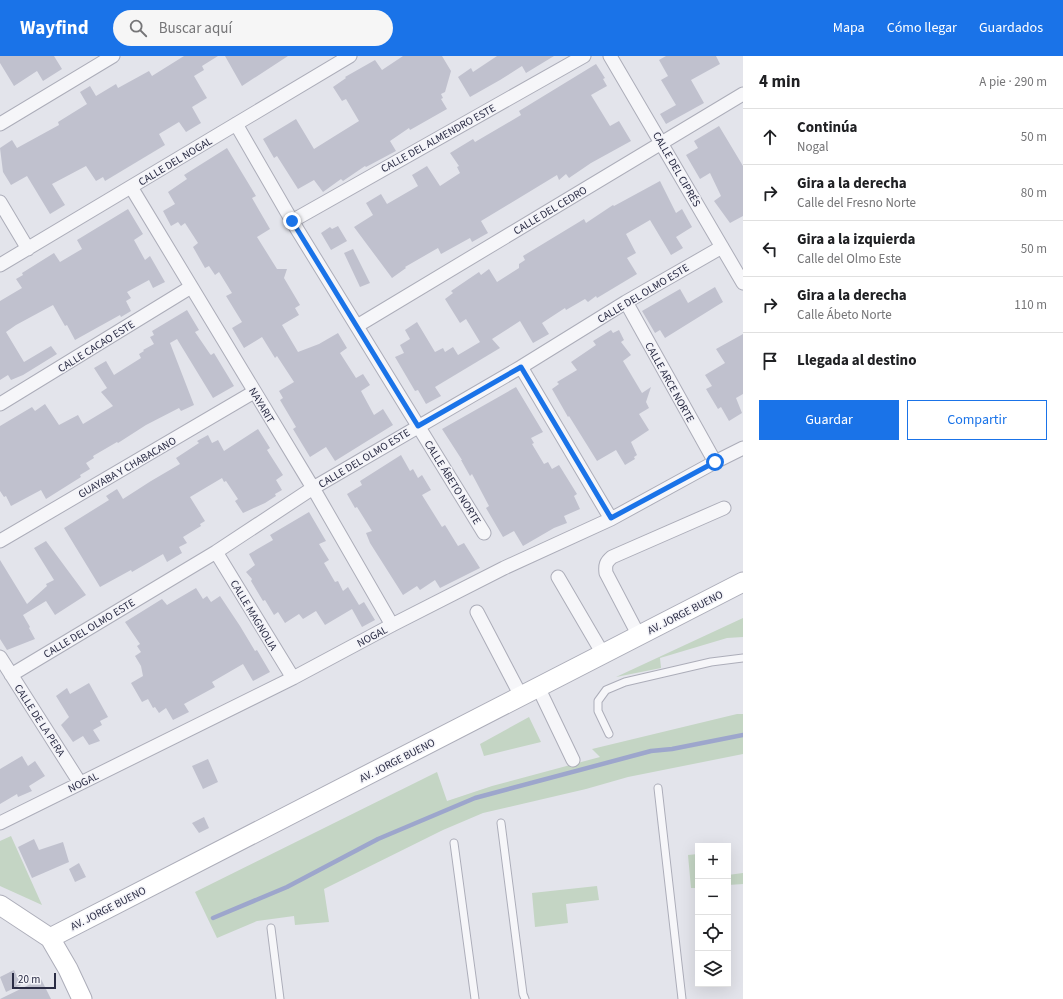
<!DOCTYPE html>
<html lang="es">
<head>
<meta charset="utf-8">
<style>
	:root { --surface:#fff; --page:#f6f6f6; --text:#202124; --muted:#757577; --line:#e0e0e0; --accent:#1a73e8 }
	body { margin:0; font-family:"Source Sans 3",sans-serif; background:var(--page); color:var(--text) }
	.controls { position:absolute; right:12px; bottom:12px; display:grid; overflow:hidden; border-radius:0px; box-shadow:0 4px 16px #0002 }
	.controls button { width:36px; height:36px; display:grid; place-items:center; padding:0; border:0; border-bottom:1px solid var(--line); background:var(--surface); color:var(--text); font:20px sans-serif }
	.scale { position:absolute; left:12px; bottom:10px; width:44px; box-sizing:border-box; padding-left:4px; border:2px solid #2a2c44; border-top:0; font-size:11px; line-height:14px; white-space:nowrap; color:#2a2c44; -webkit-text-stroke:3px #f3f3f8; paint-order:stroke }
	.stop { position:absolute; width:12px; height:12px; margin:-9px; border:3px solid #1a73e8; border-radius:50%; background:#fff }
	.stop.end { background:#1a73e8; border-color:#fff; box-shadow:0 1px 4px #0008 }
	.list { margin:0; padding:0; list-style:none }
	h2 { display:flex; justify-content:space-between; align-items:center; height:52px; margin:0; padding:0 16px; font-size:17px }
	h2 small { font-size:13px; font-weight:400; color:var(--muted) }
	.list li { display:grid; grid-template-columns:26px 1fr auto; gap:12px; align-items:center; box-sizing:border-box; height:56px; padding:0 16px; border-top:1px solid var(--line) }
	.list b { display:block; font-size:15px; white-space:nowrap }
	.list p { margin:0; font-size:13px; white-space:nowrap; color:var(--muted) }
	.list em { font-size:13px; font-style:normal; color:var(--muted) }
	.actions { display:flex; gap:8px; padding:12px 16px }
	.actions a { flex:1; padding:9px 0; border:1px solid var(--accent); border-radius:0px; text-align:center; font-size:14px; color:var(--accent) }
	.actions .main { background:var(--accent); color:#fff }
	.icon { flex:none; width:22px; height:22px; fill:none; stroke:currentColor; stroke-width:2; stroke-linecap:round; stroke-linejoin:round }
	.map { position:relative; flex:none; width:743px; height:943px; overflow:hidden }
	header { display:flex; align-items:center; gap:24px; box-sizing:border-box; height:56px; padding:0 20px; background:var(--accent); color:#fff }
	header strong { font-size:19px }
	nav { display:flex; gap:22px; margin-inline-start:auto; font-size:14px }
	.search { width:280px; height:36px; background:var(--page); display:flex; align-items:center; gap:10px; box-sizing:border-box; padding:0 14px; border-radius:22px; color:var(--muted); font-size:15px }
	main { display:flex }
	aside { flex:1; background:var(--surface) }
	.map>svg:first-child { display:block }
</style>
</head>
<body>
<header>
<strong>Wayfind</strong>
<div class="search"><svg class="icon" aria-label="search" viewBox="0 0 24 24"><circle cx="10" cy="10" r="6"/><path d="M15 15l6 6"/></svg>Buscar aquí</div>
<nav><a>Mapa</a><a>Cómo llegar</a><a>Guardados</a></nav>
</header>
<main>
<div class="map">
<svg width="743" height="943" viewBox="0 0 743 943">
	<rect width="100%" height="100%" fill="#e3e4eb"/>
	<path fill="#c4d5c4" d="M743,562V581L727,582L660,602L661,612L616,621Z
		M737,658H743V698L628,721L586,733L483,757L443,774L324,833L329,866L295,869L294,860L257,865L217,882L195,836L437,716L447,745L492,730L600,701L592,693Z
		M529,661L541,686L484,700L480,688Z
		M11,780L42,849L0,830V785Z
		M698,798V832H691L688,799Z
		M743,817V828L728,829V819Z
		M597,830L599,844L566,848L568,867L535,871L532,837Z"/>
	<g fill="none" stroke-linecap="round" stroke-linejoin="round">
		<path stroke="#9da6cc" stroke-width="4.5" d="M213,862L287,831L378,783L475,742L651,695L672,693L743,679"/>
	</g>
	<path fill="#c0c1ce" d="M0,0H54L62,13L43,25L37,15L14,30L0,7Z
		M184,0H218L202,10L204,14L194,20L207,42L192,51L201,67L186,76L179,66L159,78L165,89L105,125L103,121L96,125L86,110L52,128L65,149L50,158L27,120L11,129L3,116L0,92L12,84L17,92L59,69L58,66L87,48L80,36L90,30L96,40L116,28L118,32L149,15L152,20Z
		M225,0H288L242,30Z
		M403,0H442L451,15L445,36L441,38L443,42L441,43L447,53L410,74L409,72L390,85L396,95L366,111L365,110L343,125L341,123L323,136L314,124L298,133L277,100L274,102L263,83L296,63L314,93L338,78L359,65L346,43L342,45L333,31L346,22L345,21L375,4L382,14Z
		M497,0H554L526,17L522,10L500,24L470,41L458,21L471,12L473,16Z
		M666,0H716L720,8L691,24L704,47L666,68L660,58L676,49L661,24L668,20L659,4Z
		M596,8L605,22L603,23L607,30L591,39L610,70L619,65L631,85L591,107L569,122L566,118L559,124L557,119L481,165L488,177L472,186L470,182L441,198L438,192L405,211L406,212L392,222L354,171L373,159L366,147L381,138L387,148L418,130L412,119L427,110L440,130L460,117L457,111L459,110L450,97L473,83L475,86L521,59L519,55Z
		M719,70L743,110V160L730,167L714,145L721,140L710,117L700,123L686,99L698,92L694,85Z
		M227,92L256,140L252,142L270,173L257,181L277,213H287L284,222L300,249L295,252L299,259L282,269L298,296L319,288L338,277L347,292L340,297L356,322L363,318L370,329L361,335L374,359L383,353L393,369L335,405L326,391L310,401L293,373L296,371L280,344L283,342L279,335L294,326L277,300L275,302L262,281L244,292L232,272L242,266L226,240L232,237L219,216L215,219L209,210L205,212L193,191L198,187L185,167L181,170L178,166L171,170L163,155L175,148L168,136L187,123L184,119Z
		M660,125L676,157L682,153L692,171L676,181L683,192L671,199L650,164L626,178L636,197L627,202L637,218L597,242L596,240L588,246L585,243L566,254L565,252L542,267L549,278L533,287L520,265L492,283L500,292L435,331L441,340L426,348L418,334L415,335L395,301L404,297L400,289L410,283L405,274L417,266L435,296L443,292L445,296L453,291L458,299L480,286L466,263L460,267L445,243L453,237L451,235L479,216L481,219L489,213L497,226L519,212V208L525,204L523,200L584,163L586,167L613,149L614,150Z
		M128,153L143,178L134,184L145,204L150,200L165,226L153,232L149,224L127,236L131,242L126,245L131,255L121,261L120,259L75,284L67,269L65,270L53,249L16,269L6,276L24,306L51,290L57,298L23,319L11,324L8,319L0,324V245L22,232L16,223L23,219L22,217L54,197L60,206L82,193L77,184Z
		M338,170L347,185L331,194L321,177L330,171L332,173Z
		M353,193L370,227L360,231L344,197Z
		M715,231L723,246L665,282L660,274L655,277L642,255L680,233L688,247Z
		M187,254L199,274L195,276L210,298L211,299L214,297L234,330L213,342L177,283L170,287L194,349L181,355L179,352L146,369L118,387L117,386L93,400L94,402L86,407L90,413L80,419L81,421L46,443L41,434L11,450L6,440L4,441L0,435V370L32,351L35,355L45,348L59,369L78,359L83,368L113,350L101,336L107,332L94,312L106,305L114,319L141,302L139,298L144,295L143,294L154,288L150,281L154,279L152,275Z
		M611,274L613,277L619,274L624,284L621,286L631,299L623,305L642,337L651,331L646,346L649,352L639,358L649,374L631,386L637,399L634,401L635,403L625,409L616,394L597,405L569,360L568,361L552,333L559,328L557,326L577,314L571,306L596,289L593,285Z
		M743,278V338L736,342L742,357L729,365L721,351L718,353L706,333L712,330L705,319L725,307L716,293Z
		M516,331L543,376L531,382L534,387L532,388L544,408L548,406L552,413L559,409L577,438L574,440L580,453L564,460L567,467L554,472L523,490L514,475L503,481L486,452L489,450L472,418L470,420L461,404H462L442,373Z
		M258,373L270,392L267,394L283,419L276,424L282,434L275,438L276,440L265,447L243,457L235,445L238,443L226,425L224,426L222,422L190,441L205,465L200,468L201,470L183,481L187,487L179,491L182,497L167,506L163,498L132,516L131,514L100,531L64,472L109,444L106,440L117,433L123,443L151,425L180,408L176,402L199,387L197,385L208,379L212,387L218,384L224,395Z
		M401,399L410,415L413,413L418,422L422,419L431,434L422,439L442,471L445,469L458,490L464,487L480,512L440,532L435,524L420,534L417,530L403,539L370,487L366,477L372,475L357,451L355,452L347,438L362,429L360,425Z
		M309,456L326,485L319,488L329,504L324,507L335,526L338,525L343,535L348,531L359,549L364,546L375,564L362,571L352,553L325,569L316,555L303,563L299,558L285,567L278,556L274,559L265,544L263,545L251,525L252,523L246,516L255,509L249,498L273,484L270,479Z
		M46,485L86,539L55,559L46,545L23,559L30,571L29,572L35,583L7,594L0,583V504L27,548L47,530L46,528L54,524L34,492Z
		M196,532L203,543L207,540L211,546L220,540L240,570L255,595L257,594L270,616L253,625L243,608L212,626L215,631L184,648L189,656L173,664L166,652L159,657L155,651L153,652L148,643L142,646L131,627L143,620L141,610L135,600L141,596L137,590L140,588L125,566L162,543L167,549Z
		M89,627L108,661L100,665L102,669L93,674L100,685L89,689L83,680L73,686L61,669L69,661L56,640L67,632L70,638Z
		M22,700L28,710L35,705L45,720L29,730L32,735L18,741L17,738L0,748V713Z
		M208,703L218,726L203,733L192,710Z
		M204,761L209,772L199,777L192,767Z
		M34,783L39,794L63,786L69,806L32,822L18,791Z
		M79,807L86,821L75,826L69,813Z
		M14,914L21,929L6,936L0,921Z
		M41,923L51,943H0Z"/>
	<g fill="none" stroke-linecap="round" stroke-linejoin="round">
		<defs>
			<path id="lane" d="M609,678L598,655V645L606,634L625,626L711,606L743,602
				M658,732L682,943
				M501,767L523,938L525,943
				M454,787L475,943
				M271,872L280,943"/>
			<path id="street" d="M610,0L743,227
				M0,68L113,0
				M236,68L292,165L484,477
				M131,131L313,432L392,569
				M0,146L28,193
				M292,165L584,0
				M0,209L350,0
				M626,246L715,406
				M357,270L743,38
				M521,311L611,463
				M0,348L191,231
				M0,485L254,336
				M216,496L293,622
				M558,521L603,598
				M477,556L521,640
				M639,580L606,517C605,509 606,506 612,501L724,452
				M0,601L80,727
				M11,619L216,496L313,432L521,311L626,246L722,191
				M538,631L573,704
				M0,767L293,622L392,569L504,512L611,463L715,406L743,392"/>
			<path id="secondary" d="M0,849L50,882L68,913L82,943
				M50,882L743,526"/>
		</defs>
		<use href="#lane" stroke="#acadb9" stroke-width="9"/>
		<use href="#street" stroke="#acadb9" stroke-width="15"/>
		<use href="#secondary" stroke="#acadb9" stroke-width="21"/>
		<use href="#lane" stroke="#f6f6f9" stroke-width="7"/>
		<use href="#street" stroke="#f6f6f9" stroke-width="13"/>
		<use href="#secondary" stroke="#fff" stroke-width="19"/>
	</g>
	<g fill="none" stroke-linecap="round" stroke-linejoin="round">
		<path stroke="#1a73e8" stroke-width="5" d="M292,165L418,370L521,311L611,462L715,406"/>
	</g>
	<g text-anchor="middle" stroke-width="3" stroke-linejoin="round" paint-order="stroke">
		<g font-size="11" fill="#2a2c44" stroke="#f3f3f8">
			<text transform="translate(438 82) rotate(-29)" y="4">CALLE DEL ALMENDRO ESTE</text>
			<text transform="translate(175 105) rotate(-31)" y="4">CALLE DEL NOGAL</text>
			<text transform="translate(677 113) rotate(60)" y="4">CALLE DEL CIPRÉS</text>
			<text transform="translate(550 154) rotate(-31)" y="4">CALLE DEL CEDRO</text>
			<text transform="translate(643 237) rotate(-31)" y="4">CALLE DEL OLMO ESTE</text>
			<text transform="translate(96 290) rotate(-32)" y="4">CALLE CACAO ESTE</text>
			<text transform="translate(670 326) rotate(61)" y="4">CALLE ARCE NORTE</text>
			<text transform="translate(262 349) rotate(59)" y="4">NAYARIT</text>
			<text transform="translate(364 402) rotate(-31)" y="4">CALLE DEL OLMO ESTE</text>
			<text transform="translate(127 411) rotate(-30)" y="4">GUAYABA Y CHABACANO</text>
			<text transform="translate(453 426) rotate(58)" y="4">CALLE ÁBETO NORTE</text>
			<text transform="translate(685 556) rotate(-27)" y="4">AV. JORGE BUENO</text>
			<text transform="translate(254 559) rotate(59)" y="4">CALLE MAGNOLIA</text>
			<text transform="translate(89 572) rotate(-31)" y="4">CALLE DEL OLMO ESTE</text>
			<text transform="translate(372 580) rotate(-28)" y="4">NOGAL</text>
			<text transform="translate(40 664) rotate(57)" y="4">CALLE DE LA PERA</text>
			<text transform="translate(397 704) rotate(-27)" y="4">AV. JORGE BUENO</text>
			<text transform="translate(83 726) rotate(-26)" y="4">NOGAL</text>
			<text transform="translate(108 852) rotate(-27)" y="4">AV. JORGE BUENO</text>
		</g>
	</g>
</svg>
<div class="controls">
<button>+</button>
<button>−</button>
<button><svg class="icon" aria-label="locate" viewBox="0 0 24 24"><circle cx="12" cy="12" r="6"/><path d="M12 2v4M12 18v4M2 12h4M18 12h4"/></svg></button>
<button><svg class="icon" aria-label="layers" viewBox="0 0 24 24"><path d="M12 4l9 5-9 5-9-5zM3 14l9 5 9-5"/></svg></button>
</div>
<div class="scale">20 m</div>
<div class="stop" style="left:715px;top:406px"></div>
<div class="stop end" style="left:292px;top:165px"></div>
</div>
<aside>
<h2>4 min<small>A pie · 290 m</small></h2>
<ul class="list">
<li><svg class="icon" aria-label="ahead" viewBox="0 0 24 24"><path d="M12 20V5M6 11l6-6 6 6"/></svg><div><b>Continúa</b><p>Nogal</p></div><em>50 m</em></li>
<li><svg class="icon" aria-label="right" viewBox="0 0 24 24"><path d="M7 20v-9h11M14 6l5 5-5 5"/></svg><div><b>Gira a la derecha</b><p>Calle del Fresno Norte</p></div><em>80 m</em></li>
<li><svg class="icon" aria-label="left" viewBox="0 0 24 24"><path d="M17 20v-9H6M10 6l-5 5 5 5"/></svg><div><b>Gira a la izquierda</b><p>Calle del Olmo Este</p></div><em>50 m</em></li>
<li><svg class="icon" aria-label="right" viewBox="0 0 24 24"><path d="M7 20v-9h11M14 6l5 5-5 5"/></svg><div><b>Gira a la derecha</b><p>Calle Ábeto Norte</p></div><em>110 m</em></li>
<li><svg class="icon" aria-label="arrive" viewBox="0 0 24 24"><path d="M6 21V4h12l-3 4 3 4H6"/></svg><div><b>Llegada al destino</b></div></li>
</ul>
<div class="actions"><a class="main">Guardar</a><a>Compartir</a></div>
</aside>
</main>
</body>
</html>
